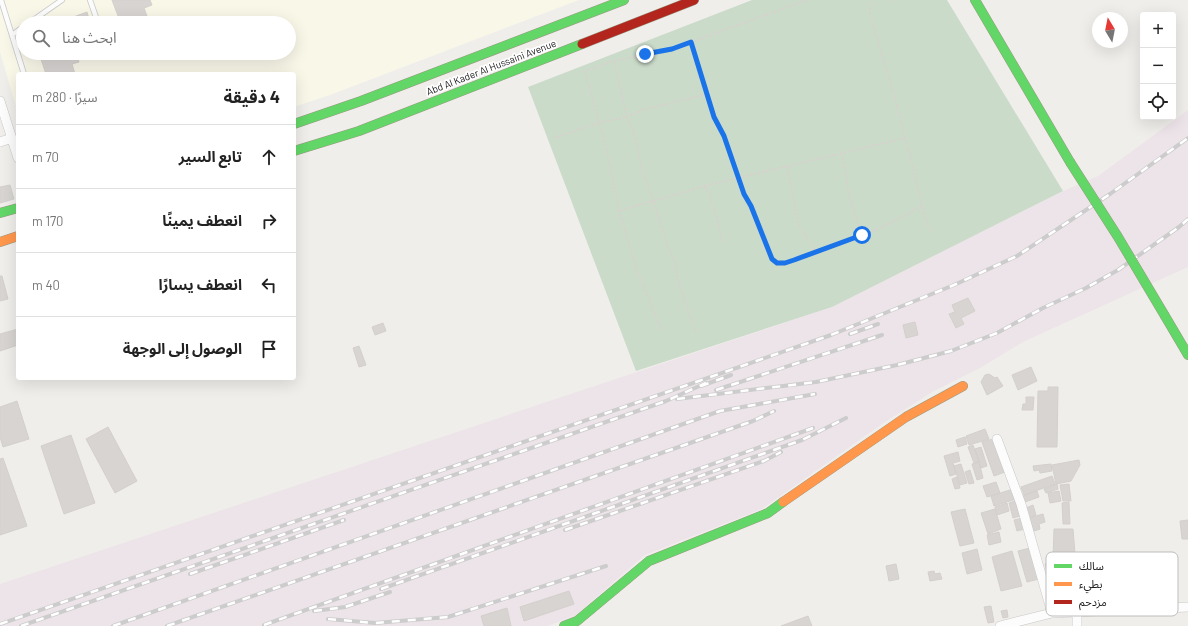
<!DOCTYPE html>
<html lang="ar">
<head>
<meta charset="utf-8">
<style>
	:root { --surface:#fff; --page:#f6f6f6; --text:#222; --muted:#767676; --line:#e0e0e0 }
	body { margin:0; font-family:Barlow,"Noto Sans Arabic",sans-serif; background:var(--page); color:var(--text); direction:rtl }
	.controls { position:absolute; right:12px; top:12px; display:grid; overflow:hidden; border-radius:4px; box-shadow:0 4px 16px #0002 }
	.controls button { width:36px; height:36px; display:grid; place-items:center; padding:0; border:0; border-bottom:1px solid var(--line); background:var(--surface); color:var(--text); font:20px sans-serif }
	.compass { position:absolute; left:1092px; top:12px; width:36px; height:36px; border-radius:50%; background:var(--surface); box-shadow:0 4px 16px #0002; rotate:350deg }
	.stop { position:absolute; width:12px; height:12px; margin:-9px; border:3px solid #1a73e8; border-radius:50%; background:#fff }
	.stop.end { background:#1a73e8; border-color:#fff; box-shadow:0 1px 4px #0008 }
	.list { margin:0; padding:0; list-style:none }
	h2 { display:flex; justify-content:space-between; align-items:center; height:52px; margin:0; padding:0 16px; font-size:17px }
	h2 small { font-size:13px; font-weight:400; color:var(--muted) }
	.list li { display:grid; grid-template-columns:26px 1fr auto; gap:12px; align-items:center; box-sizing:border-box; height:64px; padding:0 16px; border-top:1px solid var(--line) }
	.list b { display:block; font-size:15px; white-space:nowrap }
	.list em { font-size:13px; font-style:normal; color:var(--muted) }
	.icon { flex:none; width:22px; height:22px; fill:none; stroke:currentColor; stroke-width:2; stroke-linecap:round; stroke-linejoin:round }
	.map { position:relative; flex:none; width:1188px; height:626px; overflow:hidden; direction:ltr }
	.search { position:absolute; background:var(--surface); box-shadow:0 4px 16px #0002; left:16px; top:16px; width:280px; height:44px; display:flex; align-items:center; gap:10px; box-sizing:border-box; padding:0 14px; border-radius:22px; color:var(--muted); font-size:15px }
	.panel { position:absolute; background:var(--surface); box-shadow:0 4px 16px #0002; left:16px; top:72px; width:280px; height:308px; border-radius:4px; direction:rtl }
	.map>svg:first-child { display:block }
</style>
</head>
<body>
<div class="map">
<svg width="1188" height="626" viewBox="0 0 1188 626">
	<rect width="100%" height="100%" fill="#f0eeeb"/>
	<path fill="#ede4e9" d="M1188,110V267L1023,342L980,368L934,391L885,422L762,509L645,555L576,615L548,626H0V584L832,307L1063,191L1098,176Z"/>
	<path fill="#f8f7e8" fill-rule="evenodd" d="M0,0H579L330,95L294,107V74H18V113L0,52ZM23,23H289V53H23Z"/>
	<path fill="#cadbca" d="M752,0H947L1063,191L832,307L636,371L528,87Z"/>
	<path fill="#d7d4d2" stroke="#d3d0cc" d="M112,0H150L152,5L144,8L148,19L133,23L131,17L120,21Z
		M87,12L90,23H69L68,19Z
		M49,53L50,56L58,53H68L70,58L77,55L79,62L72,64L75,74H46L40,56Z
		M10,185L14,199L0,203V187Z
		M0,276H2L8,299L0,301Z
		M968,298L975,311L961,318L964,324L956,328L949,314L955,312L952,305Z
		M915,322L918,335L906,338L903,325Z
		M383,323L386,331L375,335L372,327Z
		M18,329V345L0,351V334Z
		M359,346L366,365L359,367L353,348Z
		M1031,367L1037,381L1018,390L1012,375Z
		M989,374L995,378L997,377L1003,386L987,395L981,382L985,375Z
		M1048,387H1058L1057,447H1037L1038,391H1048Z
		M1026,397H1034L1033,410H1022L1023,404H1026Z
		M17,401L29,439L3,447L0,437V407Z
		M108,427L137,481L115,493L86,439Z
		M985,429L989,439L969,445L966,436Z
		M71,435L95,503L64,514L41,446Z
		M965,437L967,444L958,447L956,440Z
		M993,439L1005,472L994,476L982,442Z
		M973,445L979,461L974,463L968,447Z
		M981,447L987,466L981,468L975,449Z
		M958,452L960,461L953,463L956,474L950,476L944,456Z
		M3,458L27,526L0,535V459Z
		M1079,460L1080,465L1071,481L1056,484L1052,465Z
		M979,462L983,478L977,480L972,464Z
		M961,464L967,483L960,485L954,466Z
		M1051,464L1052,471L1040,473L1039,470L1034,471L1033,466Z
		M970,470L974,483L969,484L965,472Z
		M1052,476L1055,484L1024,495L1021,487Z
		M957,477L960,488L955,489L952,479Z
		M996,482L1000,493L987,497L983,486Z
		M1057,484L1058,489L1046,493L1044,489Z
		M1069,484L1071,501H1063L1060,485Z
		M1013,489L1016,499L994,506L991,496Z
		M1037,491L1039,497L1025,502L1023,496Z
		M1059,491L1061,501L1050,503L1048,493Z
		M1015,501L1020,516L1013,518L1009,503Z
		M1069,502L1070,524H1063L1062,503Z
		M1007,503L1009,511L997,515L995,507Z
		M1033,505L1036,515L1029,518L1026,508Z
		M965,509L974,543L960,546L951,512Z
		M995,509L1001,529L988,534L981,513Z
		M1043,514L1045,522L1039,524L1040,529L1034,531L1029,518Z
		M1022,518L1025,529L1017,531L1014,520Z
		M1188,520V539H1182L1180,521Z
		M1054,529H1073L1077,578L1051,585L1045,564L1053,559Z
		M999,532L1001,542L989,545L987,535Z
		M1030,548L1039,579L1027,582L1018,551Z
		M977,549L982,570L967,574L962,553Z
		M1012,551L1022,586L1001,591L992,557Z
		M896,564L899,579L889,581L886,566Z
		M934,571L935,574L940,573L942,579L930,581L928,572Z
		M569,591L574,604L524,621L520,607Z
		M991,606L994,622L988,623L984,607Z
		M507,608L511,626H484L481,616Z
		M1007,610L1008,617L1003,618L1001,611Z
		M808,616L812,626H781Z"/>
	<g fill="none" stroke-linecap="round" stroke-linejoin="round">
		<defs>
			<path id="lane" d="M1,0L24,74
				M90,0L98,23
				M29,23L62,0
				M12,35L23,27"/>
			<path id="street" d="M0,101L18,158
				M0,142L12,138
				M997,439L1021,504L1052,613
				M1000,626L1052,613L1188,607
				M1077,626V611"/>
			<path id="fast" d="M975,0L1070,162
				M294,124L361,101L624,0
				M294,151L359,131L582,44
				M0,213L18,208
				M1165,316L1188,355
				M564,626L577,621L649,561L768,513L783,502"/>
			<path id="slow" d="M0,242L18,236
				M783,502L906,417L963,386"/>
			<path id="jam" d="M582,44L694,0"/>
		</defs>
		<use href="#lane" stroke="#c9c8c7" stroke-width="6"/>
		<use href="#street" stroke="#c9c8c7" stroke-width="10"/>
		<use href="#fast" stroke="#999a82" stroke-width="10"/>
		<use href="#slow" stroke="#999a82" stroke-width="10"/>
		<use href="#jam" stroke="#999a82" stroke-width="10"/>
		<path stroke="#dccecd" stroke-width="1.5" stroke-dasharray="2 2" stroke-linecap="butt" d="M890,0L891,1
			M691,42L714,117L724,136L744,195L751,206L772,259L777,263H785C832,248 879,232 921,206
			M614,61L627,117L634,133L640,161L665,237L667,246L675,261L677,278L696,333
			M554,138L598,123L627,117L643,110L707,94
			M905,138C915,170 919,203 931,234
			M842,154L849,194L862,235
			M787,166L798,222C802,233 810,241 816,252
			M705,186L715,211L723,243
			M619,211L705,186L905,138C896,96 881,55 870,13V5L874,0
			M661,329L637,270L619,211L609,159L585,71L614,61L672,49L807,0"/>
		<use href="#lane" stroke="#fdfcfc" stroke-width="4.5"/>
		<use href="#street" stroke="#fdfcfc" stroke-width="9"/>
		<use href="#fast" stroke="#63d668" stroke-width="9"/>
		<use href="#slow" stroke="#ff974d" stroke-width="9"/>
		<use href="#jam" stroke="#b3261e" stroke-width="9"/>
		<defs>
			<path id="rail" d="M850,334L878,324
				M701,386L731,375
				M716,390L882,335
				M677,399L816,382L897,365L951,351L997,333L1043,308L1086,288L1118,270L1179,227L1188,219
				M565,530L764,461L781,452
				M190,574L344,520
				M381,589L802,440L846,418
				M314,611L345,607L390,592
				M328,619L375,623L448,617L606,566
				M0,624L831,335L954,285L1017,256L1110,194L1188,138
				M264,625L813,428
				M21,626L666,401L706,383
				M113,626L720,411L815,394
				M167,626L753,421L774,411"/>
		</defs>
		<use href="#rail" stroke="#ccc" stroke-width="4"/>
		<use href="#rail" stroke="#fff" stroke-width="2.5" stroke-dasharray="8" stroke-linecap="butt"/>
		<defs>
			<path id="fast-bridge" d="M1070,162L1118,237L1165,316"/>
		</defs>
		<use href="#fast-bridge" stroke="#999a82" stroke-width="10" stroke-linecap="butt"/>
		<use href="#fast-bridge" stroke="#63d668" stroke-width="9"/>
	</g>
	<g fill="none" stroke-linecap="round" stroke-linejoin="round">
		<path stroke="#1a73e8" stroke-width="5" d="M645,54L672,49L691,42L714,117L724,136L744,194L751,206L772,259L777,263H785L794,260L862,235"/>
	</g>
	<g text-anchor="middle" stroke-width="3.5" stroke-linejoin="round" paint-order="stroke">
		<g font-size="10" fill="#222" stroke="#fff">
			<text transform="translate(491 67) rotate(-21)" y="4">Abd Al Kader Al Hussaini Avenue</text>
		</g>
	</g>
	<rect x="1046" y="552" width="132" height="64" rx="6" fill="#fff" stroke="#bdbdbd" stroke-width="1"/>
	<rect x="1054" y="564" width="18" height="4" fill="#63d668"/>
	<rect x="1054" y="582" width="18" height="4" fill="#ff974d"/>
	<rect x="1054" y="600" width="18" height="4" fill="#b3261e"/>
	<g font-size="11" fill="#222">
		<text x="1079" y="570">سالك</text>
		<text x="1079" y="588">بطيء</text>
		<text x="1079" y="606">مزدحم</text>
	</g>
</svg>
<div class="controls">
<button>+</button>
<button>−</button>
<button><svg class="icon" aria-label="locate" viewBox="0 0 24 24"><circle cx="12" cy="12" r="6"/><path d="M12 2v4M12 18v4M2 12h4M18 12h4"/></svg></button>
</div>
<svg class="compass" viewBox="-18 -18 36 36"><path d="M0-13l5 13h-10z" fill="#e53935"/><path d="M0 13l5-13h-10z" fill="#767676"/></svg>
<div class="stop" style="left:862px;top:235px"></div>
<div class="stop end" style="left:645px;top:54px"></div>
<div class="search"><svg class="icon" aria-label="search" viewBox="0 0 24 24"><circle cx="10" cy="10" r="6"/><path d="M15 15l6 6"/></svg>ابحث هنا</div>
<section class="panel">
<h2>4 دقيقة<small>سيرًا · 280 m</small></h2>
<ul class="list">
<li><svg class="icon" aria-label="ahead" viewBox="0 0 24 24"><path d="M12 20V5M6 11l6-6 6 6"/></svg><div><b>تابع السير</b></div><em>70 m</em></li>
<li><svg class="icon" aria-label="right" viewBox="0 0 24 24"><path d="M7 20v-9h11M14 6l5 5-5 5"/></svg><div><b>انعطف يمينًا</b></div><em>170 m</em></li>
<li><svg class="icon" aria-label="left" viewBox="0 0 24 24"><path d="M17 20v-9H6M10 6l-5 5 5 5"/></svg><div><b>انعطف يسارًا</b></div><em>40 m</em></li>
<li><svg class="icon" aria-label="arrive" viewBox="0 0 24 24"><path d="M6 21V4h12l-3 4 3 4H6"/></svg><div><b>الوصول إلى الوجهة</b></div></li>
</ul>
</section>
</div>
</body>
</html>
